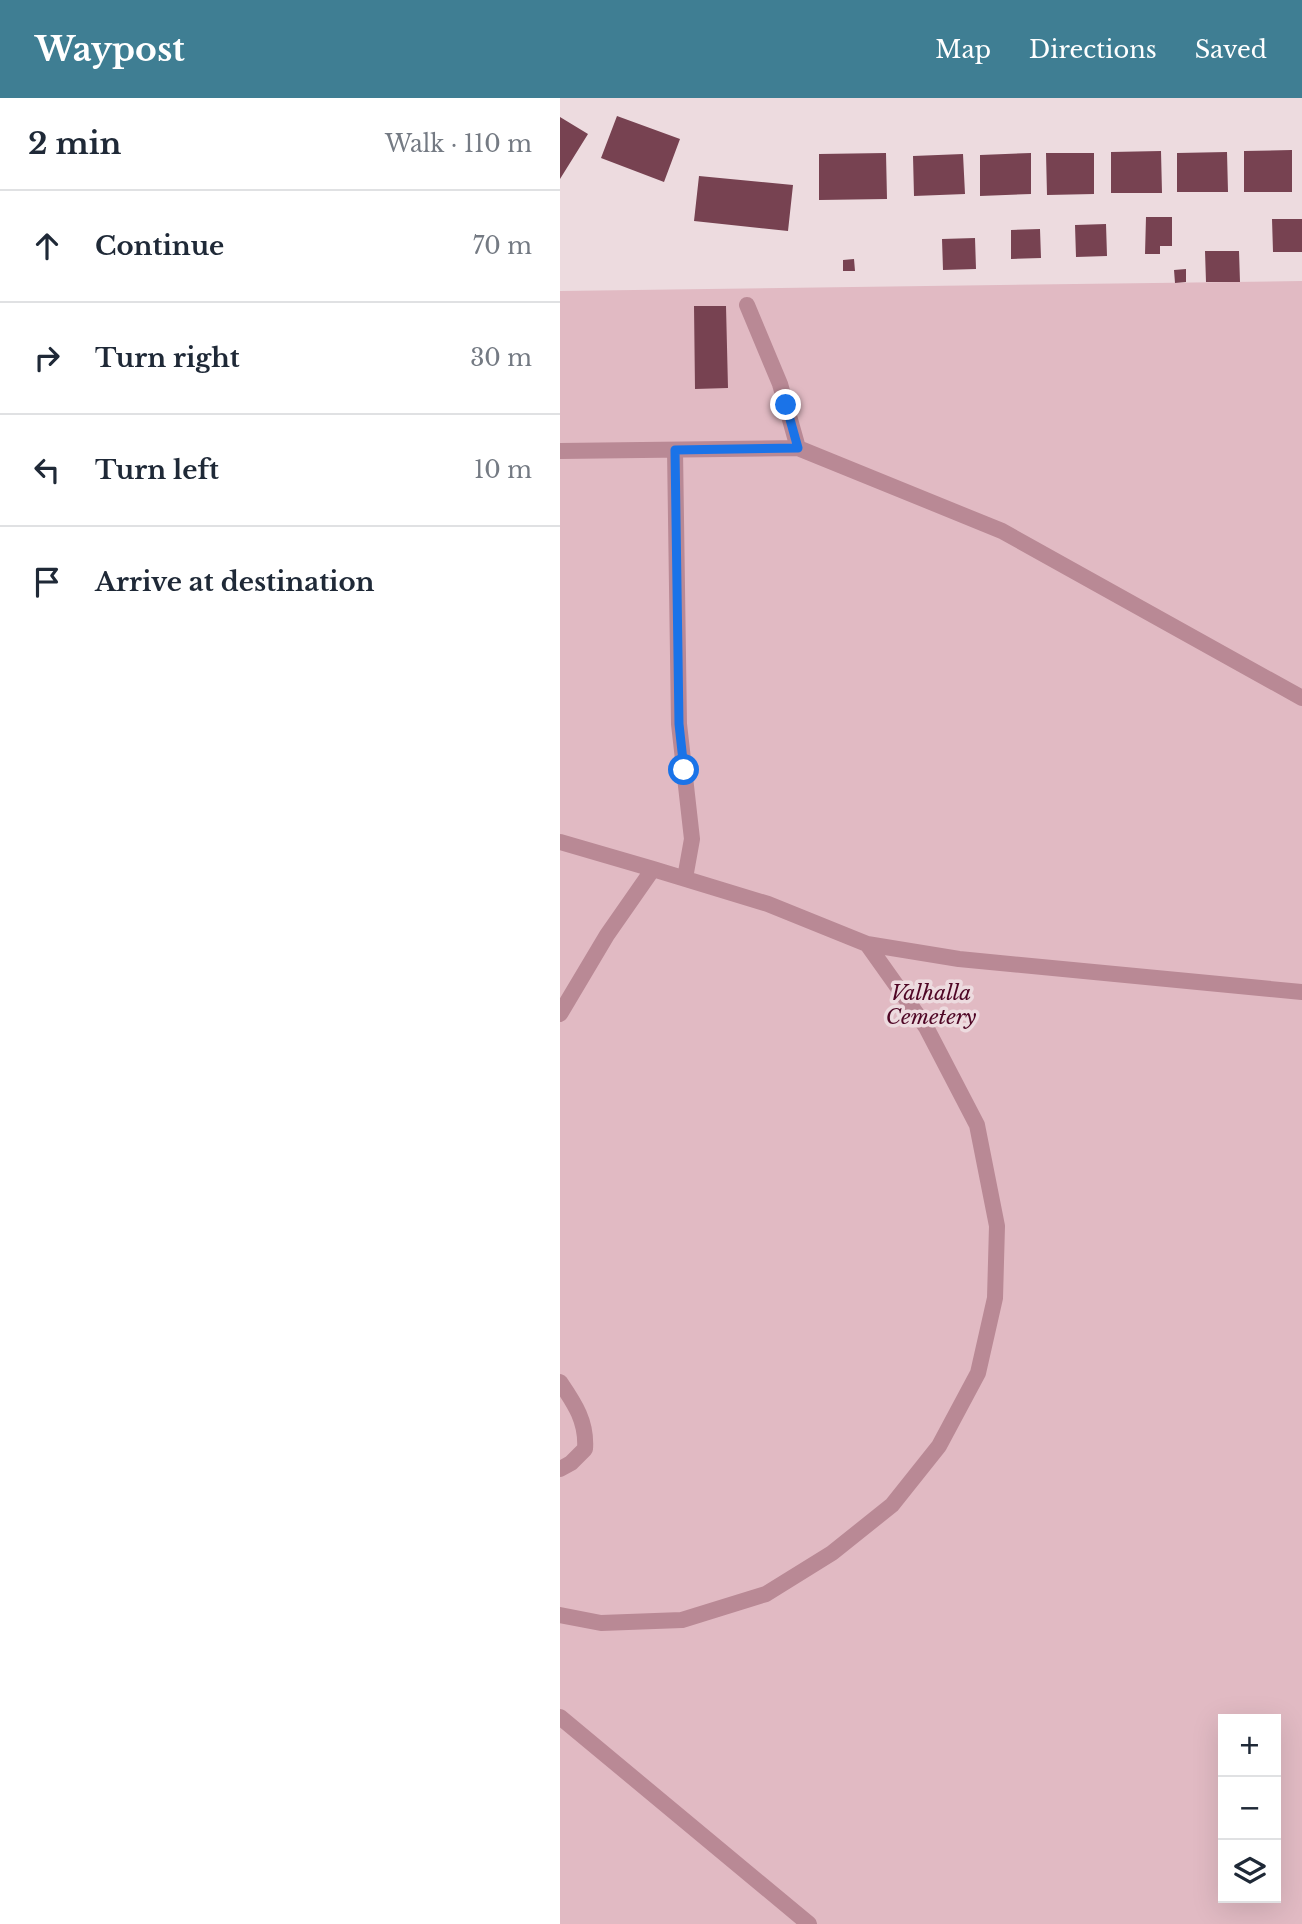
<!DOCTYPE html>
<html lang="en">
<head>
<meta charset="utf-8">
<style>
	:root { --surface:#fff; --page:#f2f2f3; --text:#1f2937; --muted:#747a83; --line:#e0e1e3; --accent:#3f7e93 }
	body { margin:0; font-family:"Libre Baskerville",serif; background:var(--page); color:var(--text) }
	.controls { position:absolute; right:21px; bottom:21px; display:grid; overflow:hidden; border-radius:0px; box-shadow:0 7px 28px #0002 }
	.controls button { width:63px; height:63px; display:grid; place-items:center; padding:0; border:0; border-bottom:2px solid var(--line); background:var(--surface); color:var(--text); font:35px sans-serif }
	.stop { position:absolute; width:21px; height:21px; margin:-16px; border:5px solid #1a73e8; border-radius:50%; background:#fff }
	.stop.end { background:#1a73e8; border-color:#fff; box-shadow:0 2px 7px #0008 }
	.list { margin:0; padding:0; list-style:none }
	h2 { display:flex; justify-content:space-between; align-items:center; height:91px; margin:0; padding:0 28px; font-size:30px }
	h2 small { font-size:23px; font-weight:400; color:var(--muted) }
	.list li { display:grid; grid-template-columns:46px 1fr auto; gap:21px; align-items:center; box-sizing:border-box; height:112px; padding:0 28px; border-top:2px solid var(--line) }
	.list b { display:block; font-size:26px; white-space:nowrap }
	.list em { font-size:23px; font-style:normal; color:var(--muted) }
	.icon { flex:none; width:38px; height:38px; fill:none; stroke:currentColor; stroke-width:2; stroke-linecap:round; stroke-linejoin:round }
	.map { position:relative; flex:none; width:742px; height:1826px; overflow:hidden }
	header { display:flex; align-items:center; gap:42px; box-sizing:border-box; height:98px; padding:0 35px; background:var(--accent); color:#fff }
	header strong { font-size:33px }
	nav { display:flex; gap:38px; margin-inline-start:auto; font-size:24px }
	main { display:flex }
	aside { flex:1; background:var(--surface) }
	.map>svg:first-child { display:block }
</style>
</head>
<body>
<header>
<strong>Waypost</strong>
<nav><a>Map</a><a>Directions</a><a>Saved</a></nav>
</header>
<main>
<aside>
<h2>2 min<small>Walk · 110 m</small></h2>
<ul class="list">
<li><svg class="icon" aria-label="ahead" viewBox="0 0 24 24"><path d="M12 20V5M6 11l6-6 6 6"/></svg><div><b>Continue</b></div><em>70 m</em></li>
<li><svg class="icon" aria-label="right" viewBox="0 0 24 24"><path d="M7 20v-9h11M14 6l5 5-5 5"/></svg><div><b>Turn right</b></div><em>30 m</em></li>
<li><svg class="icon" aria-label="left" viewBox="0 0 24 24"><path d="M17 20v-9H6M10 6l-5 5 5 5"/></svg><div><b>Turn left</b></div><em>10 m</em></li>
<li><svg class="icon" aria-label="arrive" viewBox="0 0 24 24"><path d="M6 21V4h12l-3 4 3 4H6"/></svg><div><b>Arrive at destination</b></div></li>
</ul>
</aside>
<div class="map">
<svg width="742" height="1826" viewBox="0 0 742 1826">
	<rect width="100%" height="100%" fill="#eddbdf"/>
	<path fill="#e1bac3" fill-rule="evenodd" d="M742,183V1826H0V193ZM663,1621H716V1800H663Z"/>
	<path fill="#774251" d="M57,18L120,41L104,84L41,60Z
		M0,19L28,36L0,81Z
		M732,52V94H684V53Z
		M601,53L602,95H551V54Z
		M667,54L668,94H617V55Z
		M326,55L327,101L259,102V56Z
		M471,55V96L420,98V57Z
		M486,55H534V96L487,97Z
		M403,56L405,96L354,98L353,58Z
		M139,78L233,87L228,133L134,123Z
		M586,119H612V148H600V156H585Z
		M712,121H742V154H713Z
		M546,126L547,158L516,159L515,127Z
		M480,131L481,160L451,161V132Z
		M415,140L416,171L383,172L382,141Z
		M645,153H679L680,184H646Z
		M294,161L295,173H283V162Z
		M626,171V184L615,185L614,172Z
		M134,208H166L168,290L135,291Z"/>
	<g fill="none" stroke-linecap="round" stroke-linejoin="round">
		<path stroke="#b98995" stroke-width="16" d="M187,207L220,286L238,350
			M115,352L119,626L132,741L125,780
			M0,353L238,350L442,433L742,600
			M0,744L93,771L208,806L307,846L399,861L742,894
			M0,916L47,837L93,771
			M0,1284C15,1306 27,1324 25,1351L11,1365L0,1371
			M0,1517L41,1525L122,1522L206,1496L272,1455L332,1407L379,1348L418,1275L435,1200L437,1128L417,1027L366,929L307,846
			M0,1619L249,1826"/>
	</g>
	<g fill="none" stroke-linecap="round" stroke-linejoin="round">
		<path stroke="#1a73e8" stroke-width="9" d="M124,672L119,626L115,352L238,350L226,307"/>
	</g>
	<g text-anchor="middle" stroke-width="7" stroke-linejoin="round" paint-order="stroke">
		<g font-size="21" font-style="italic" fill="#4f0625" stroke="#eddbdf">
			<text x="371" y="902">Valhalla<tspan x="371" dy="24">Cemetery</tspan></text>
		</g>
	</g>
</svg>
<div class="controls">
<button>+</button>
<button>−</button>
<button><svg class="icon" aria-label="layers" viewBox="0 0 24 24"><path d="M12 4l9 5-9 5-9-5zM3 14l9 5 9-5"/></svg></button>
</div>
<div class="stop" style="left:124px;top:672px"></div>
<div class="stop end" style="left:226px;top:307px"></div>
</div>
</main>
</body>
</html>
